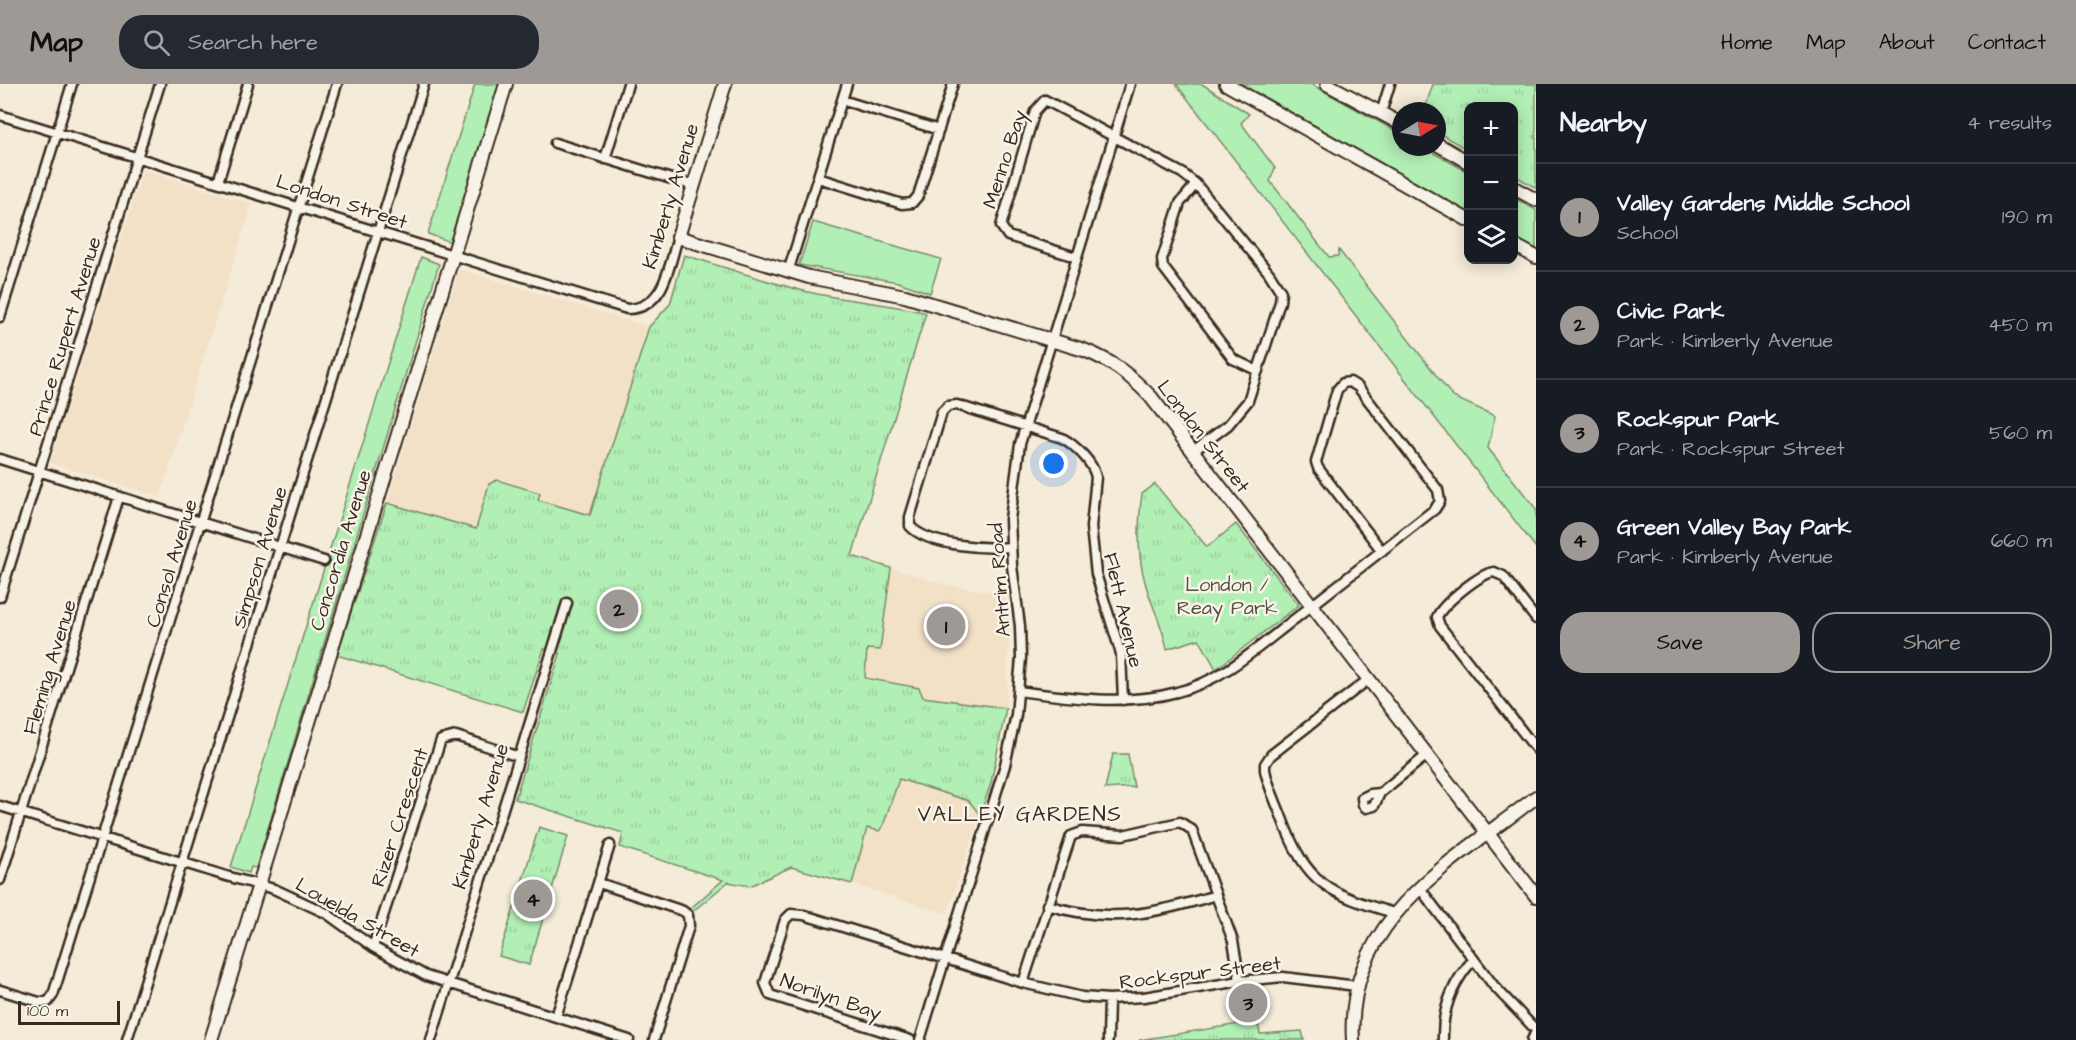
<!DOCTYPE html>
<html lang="en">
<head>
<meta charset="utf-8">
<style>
	:root { --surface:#171b24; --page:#242831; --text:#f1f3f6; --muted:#9ea1a6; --line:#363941; --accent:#9f9995 }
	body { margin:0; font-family:"Architects Daughter",sans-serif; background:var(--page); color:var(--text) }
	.controls { position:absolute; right:18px; top:18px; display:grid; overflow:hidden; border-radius:12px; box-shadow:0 3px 15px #0003 }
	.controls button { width:54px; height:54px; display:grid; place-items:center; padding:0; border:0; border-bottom:2px solid var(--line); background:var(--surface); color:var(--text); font:30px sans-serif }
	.compass { position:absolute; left:1392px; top:18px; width:54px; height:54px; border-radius:50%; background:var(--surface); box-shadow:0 3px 15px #0003; rotate:80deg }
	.scale { position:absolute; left:18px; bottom:15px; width:102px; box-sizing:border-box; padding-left:6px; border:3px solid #3b2a1e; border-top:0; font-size:16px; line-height:21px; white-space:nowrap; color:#3b2a1e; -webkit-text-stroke:4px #f7f3e8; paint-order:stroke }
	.you { position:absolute; left:1054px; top:380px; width:21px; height:21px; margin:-15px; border:4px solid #fff; border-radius:50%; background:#1a73e8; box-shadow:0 0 0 9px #1a73e833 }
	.badge { display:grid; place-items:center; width:39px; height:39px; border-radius:50%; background:var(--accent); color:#111; font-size:20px; font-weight:700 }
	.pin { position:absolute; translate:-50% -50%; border:3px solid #fff; box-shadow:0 2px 6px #0006 }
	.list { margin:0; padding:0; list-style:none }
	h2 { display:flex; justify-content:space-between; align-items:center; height:78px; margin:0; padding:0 24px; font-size:26px }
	h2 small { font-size:20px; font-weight:400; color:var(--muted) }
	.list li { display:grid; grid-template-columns:39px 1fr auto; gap:18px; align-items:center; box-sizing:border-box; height:108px; padding:0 24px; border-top:2px solid var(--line) }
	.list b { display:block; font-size:22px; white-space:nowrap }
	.list p { margin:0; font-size:20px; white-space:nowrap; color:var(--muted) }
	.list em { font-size:20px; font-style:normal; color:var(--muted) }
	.actions { display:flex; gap:12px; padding:18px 24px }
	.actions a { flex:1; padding:14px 0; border:2px solid var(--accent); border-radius:24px; text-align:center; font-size:21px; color:var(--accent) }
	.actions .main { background:var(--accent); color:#111 }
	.icon { flex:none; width:33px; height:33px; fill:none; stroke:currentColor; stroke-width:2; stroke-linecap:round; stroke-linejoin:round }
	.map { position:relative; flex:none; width:1536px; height:956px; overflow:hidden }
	header { display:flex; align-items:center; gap:36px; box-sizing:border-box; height:84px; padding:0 30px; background:var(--accent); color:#111 }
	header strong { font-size:28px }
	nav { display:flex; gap:33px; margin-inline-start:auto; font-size:21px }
	.search { width:420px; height:54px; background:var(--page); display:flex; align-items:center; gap:15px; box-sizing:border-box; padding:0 21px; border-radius:24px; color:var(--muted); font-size:22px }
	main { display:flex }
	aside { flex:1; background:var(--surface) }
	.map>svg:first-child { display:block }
</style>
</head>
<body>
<header>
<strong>Map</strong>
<div class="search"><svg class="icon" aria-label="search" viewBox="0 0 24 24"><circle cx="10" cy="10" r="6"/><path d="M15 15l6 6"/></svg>Search here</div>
<nav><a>Home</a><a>Map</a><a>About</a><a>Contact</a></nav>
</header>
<main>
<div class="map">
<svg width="1536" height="956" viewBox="0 0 1536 956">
	<defs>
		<pattern id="park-tufts" width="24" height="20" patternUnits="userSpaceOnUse" patternTransform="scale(1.5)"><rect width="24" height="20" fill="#b2efb5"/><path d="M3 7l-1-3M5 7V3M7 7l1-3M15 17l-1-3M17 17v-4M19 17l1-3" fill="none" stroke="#9acd9b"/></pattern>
	</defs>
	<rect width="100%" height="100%" fill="#f5ebd9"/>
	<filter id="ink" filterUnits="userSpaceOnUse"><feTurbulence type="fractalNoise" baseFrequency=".0167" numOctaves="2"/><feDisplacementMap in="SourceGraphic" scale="12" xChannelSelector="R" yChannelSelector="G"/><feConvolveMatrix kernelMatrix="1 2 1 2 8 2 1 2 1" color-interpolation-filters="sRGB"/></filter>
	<g filter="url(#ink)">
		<path fill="#f2e1c7" d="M143,86L252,120L160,413L50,379Z
			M459,185L649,243L590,431L538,416L539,411L489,400L476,445L387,419Z
			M891,484L942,500L1005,510L1009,556L1006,624L923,613L865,595L867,565L880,566Z
			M898,695L969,717L980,731L947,830L852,800L867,743L883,742Z"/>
		<path fill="#b2efb5" stroke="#768c6a" stroke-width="1.5" d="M475,0H500L451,158L428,150Z
			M1176,0H1202L1249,30L1241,39L1275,84L1270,97L1329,173L1338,172L1339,166L1453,313L1495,332L1488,364L1536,425V464Z
			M1237,0H1311L1401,50V63H1423L1468,88V129Z
			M1514,114L1536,126V166L1514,154Z
			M813,138L941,175L930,209L898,198L799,181Z
			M421,173L439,180L256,784L251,783L249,789L231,783Z"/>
		<path fill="url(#park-tufts)" stroke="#768c6a" stroke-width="1.5" d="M1433,0H1536V104L1514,91V22H1468V66L1437,48V27H1424Z
			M684,171C725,183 766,198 808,208C847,217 887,219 926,229L852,472L891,484L880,566L867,565L865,594L919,604L923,613L1006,624L991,699L980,731L969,717L899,695L883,742L879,747L867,744L852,800L791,783L750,802L728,798L692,828L690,825L723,796L620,763L623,749L515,715L560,570L544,565L523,628L337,571L387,419L476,445L489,400L497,396L540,409L538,416L590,431L649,243L670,220Z
			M1155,400L1207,463L1236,440L1299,521L1216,585L1199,555L1167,565C1163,542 1151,521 1145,498C1137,470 1138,438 1142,410Z
			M1113,670H1128L1134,703L1105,705Z
			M539,743L568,752L529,881L499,872Z
			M1250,898L1260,950L1302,947L1304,956H1139L1246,939L1239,900Z"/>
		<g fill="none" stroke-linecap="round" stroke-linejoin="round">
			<defs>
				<path id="street" d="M842,16L939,46
					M1381,29L1390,0
					M0,31L627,225C665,225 669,181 678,153
					M555,59L694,102
					M605,75L628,0
					M818,94L902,120L912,119L918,112L953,0
					M218,98L248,0
					M1196,100L1180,119L1162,175L1163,183L1233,275L1258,287
					M1076,173L1008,152L1001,142L1035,27L1045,16L1182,89L1196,100L1269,189L1281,208L1280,218L1248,317L1228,341L1192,368
					M788,188L847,0
					M0,233L72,0
					M0,375L324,477
					M1011,463C985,465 928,462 910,442V433L942,328L948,322L957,321L1062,354C1075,361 1093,378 1096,393L1091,443L1096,490L1121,570L1123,616
					M0,513L160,0
					M1536,535L1503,492L1494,488C1479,490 1443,520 1437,533L1440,542L1536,665
					M1369,595L1271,671L1265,680V686C1268,702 1276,718 1282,734C1306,800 1329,810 1394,829
					M1019,607C1070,614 1127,622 1177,608C1223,597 1259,562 1296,534C1342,498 1389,461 1435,425L1440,417L1438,406L1358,303L1350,298L1343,299L1337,306L1316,378L1318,384L1382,467
					M1380,709L1374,722L1366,724L1363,721L1362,714L1370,710L1380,709L1427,671
					M0,722L226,792L274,805L326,829L373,863L426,892L629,956
					M0,796L119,413
					M599,799L683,827L688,831L689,842L654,956
					M1419,803L1494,902L1536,946
					M1047,821C1111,840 1154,830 1216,811
					M373,863L441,656L456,652L519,673
					M1023,899L1071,752L1082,748L1123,751L1180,738L1192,746L1216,811L1233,857L1240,897
					M0,906L39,918H48L53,911L337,0
					M556,933L610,761
					M127,956L424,0
					M431,956L567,519
					M910,956L770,911L765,899L785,836L791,830L804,831L1023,899L1082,913L1109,915L1144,913L1240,897L1283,893L1357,902
					M920,956L1005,681L1016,631L1021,574L1020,542L1012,482L1010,435L1020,360L1130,0
					M1108,956L1109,915
					M1443,956C1442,925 1452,899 1473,876
					M1532,956L1536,947"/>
				<path id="secondary" d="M725,0L678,153L809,193L905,212L1084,266C1112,277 1130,291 1151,313L1536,812
					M1226,0L1468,136
					M1327,0L1401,40
					M1437,60L1468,78
					M1514,104L1536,116
					M1514,161L1536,173
					M211,956L506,0
					M1353,956C1345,834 1453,778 1536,713"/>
			</defs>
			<use href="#street" stroke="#3b2a1e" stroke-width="13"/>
			<use href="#secondary" stroke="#3b2a1e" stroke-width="16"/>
			<use href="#street" stroke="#f7f3e8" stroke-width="8"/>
			<use href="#secondary" stroke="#f7f3e8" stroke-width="12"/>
		</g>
	</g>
	<g text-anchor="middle" stroke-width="5" stroke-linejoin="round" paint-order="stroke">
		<g font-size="20" fill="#3b2a1e" stroke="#f7f3e8">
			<text transform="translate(1004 75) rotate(-72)" y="7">Menno Bay</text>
			<text transform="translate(670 112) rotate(-73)" y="7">Kimberly Avenue</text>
			<text transform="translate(342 117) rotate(18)" y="7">London Street</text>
			<text transform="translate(64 252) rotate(-73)" y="7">Prince Rupert Avenue</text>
			<text transform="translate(1204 352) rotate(52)" y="7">London Street</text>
			<text transform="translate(340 466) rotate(-73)" y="7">Concordia Avenue</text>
			<text transform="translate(259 473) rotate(-73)" y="7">Simpson Avenue</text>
			<text transform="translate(171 479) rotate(-73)" y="7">Consol Avenue</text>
			<text transform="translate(999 496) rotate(-94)" y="7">Antrim Road</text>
			<text transform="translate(1124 526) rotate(77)" y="7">Flett Avenue</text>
			<text transform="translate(49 583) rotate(-73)" y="7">Fleming Avenue</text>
			<text transform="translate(480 732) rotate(-73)" y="7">Kimberly Avenue</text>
			<text transform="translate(399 733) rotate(-72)" y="7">Rizer Crescent</text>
			<text transform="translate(358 833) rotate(30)" y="7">Louelda Street</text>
			<text transform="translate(1200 888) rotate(-7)" y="7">Rockspur Street</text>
			<text transform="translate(831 912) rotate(19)" y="7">Norilyn Bay</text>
		</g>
		<g font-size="20" fill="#53513c" stroke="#f7f3e8">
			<text x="1227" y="507">London /<tspan x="1227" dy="23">Reay Park</tspan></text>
		</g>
		<g font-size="21" letter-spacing="1.5" fill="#3b2a1e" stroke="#f7f3e8">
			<text x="1020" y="737">VALLEY GARDENS</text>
		</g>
	</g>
</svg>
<div class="controls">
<button>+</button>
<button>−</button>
<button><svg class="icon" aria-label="layers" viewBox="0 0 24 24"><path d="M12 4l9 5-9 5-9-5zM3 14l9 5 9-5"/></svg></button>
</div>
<svg class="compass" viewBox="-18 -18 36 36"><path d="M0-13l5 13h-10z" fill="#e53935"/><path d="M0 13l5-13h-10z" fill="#9ea1a6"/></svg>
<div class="scale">100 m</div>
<div class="you"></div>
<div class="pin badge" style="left:946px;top:542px">1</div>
<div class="pin badge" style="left:619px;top:525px">2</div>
<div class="pin badge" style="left:1248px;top:919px">3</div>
<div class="pin badge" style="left:533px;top:815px">4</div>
</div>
<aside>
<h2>Nearby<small>4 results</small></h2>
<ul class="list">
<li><span class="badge">1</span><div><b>Valley Gardens Middle School</b><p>School</p></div><em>190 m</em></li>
<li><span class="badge">2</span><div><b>Civic Park</b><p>Park · Kimberly Avenue</p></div><em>450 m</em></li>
<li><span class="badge">3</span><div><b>Rockspur Park</b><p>Park · Rockspur Street</p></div><em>560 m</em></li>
<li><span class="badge">4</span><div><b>Green Valley Bay Park</b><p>Park · Kimberly Avenue</p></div><em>660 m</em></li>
</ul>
<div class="actions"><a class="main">Save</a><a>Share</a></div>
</aside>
</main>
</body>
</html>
